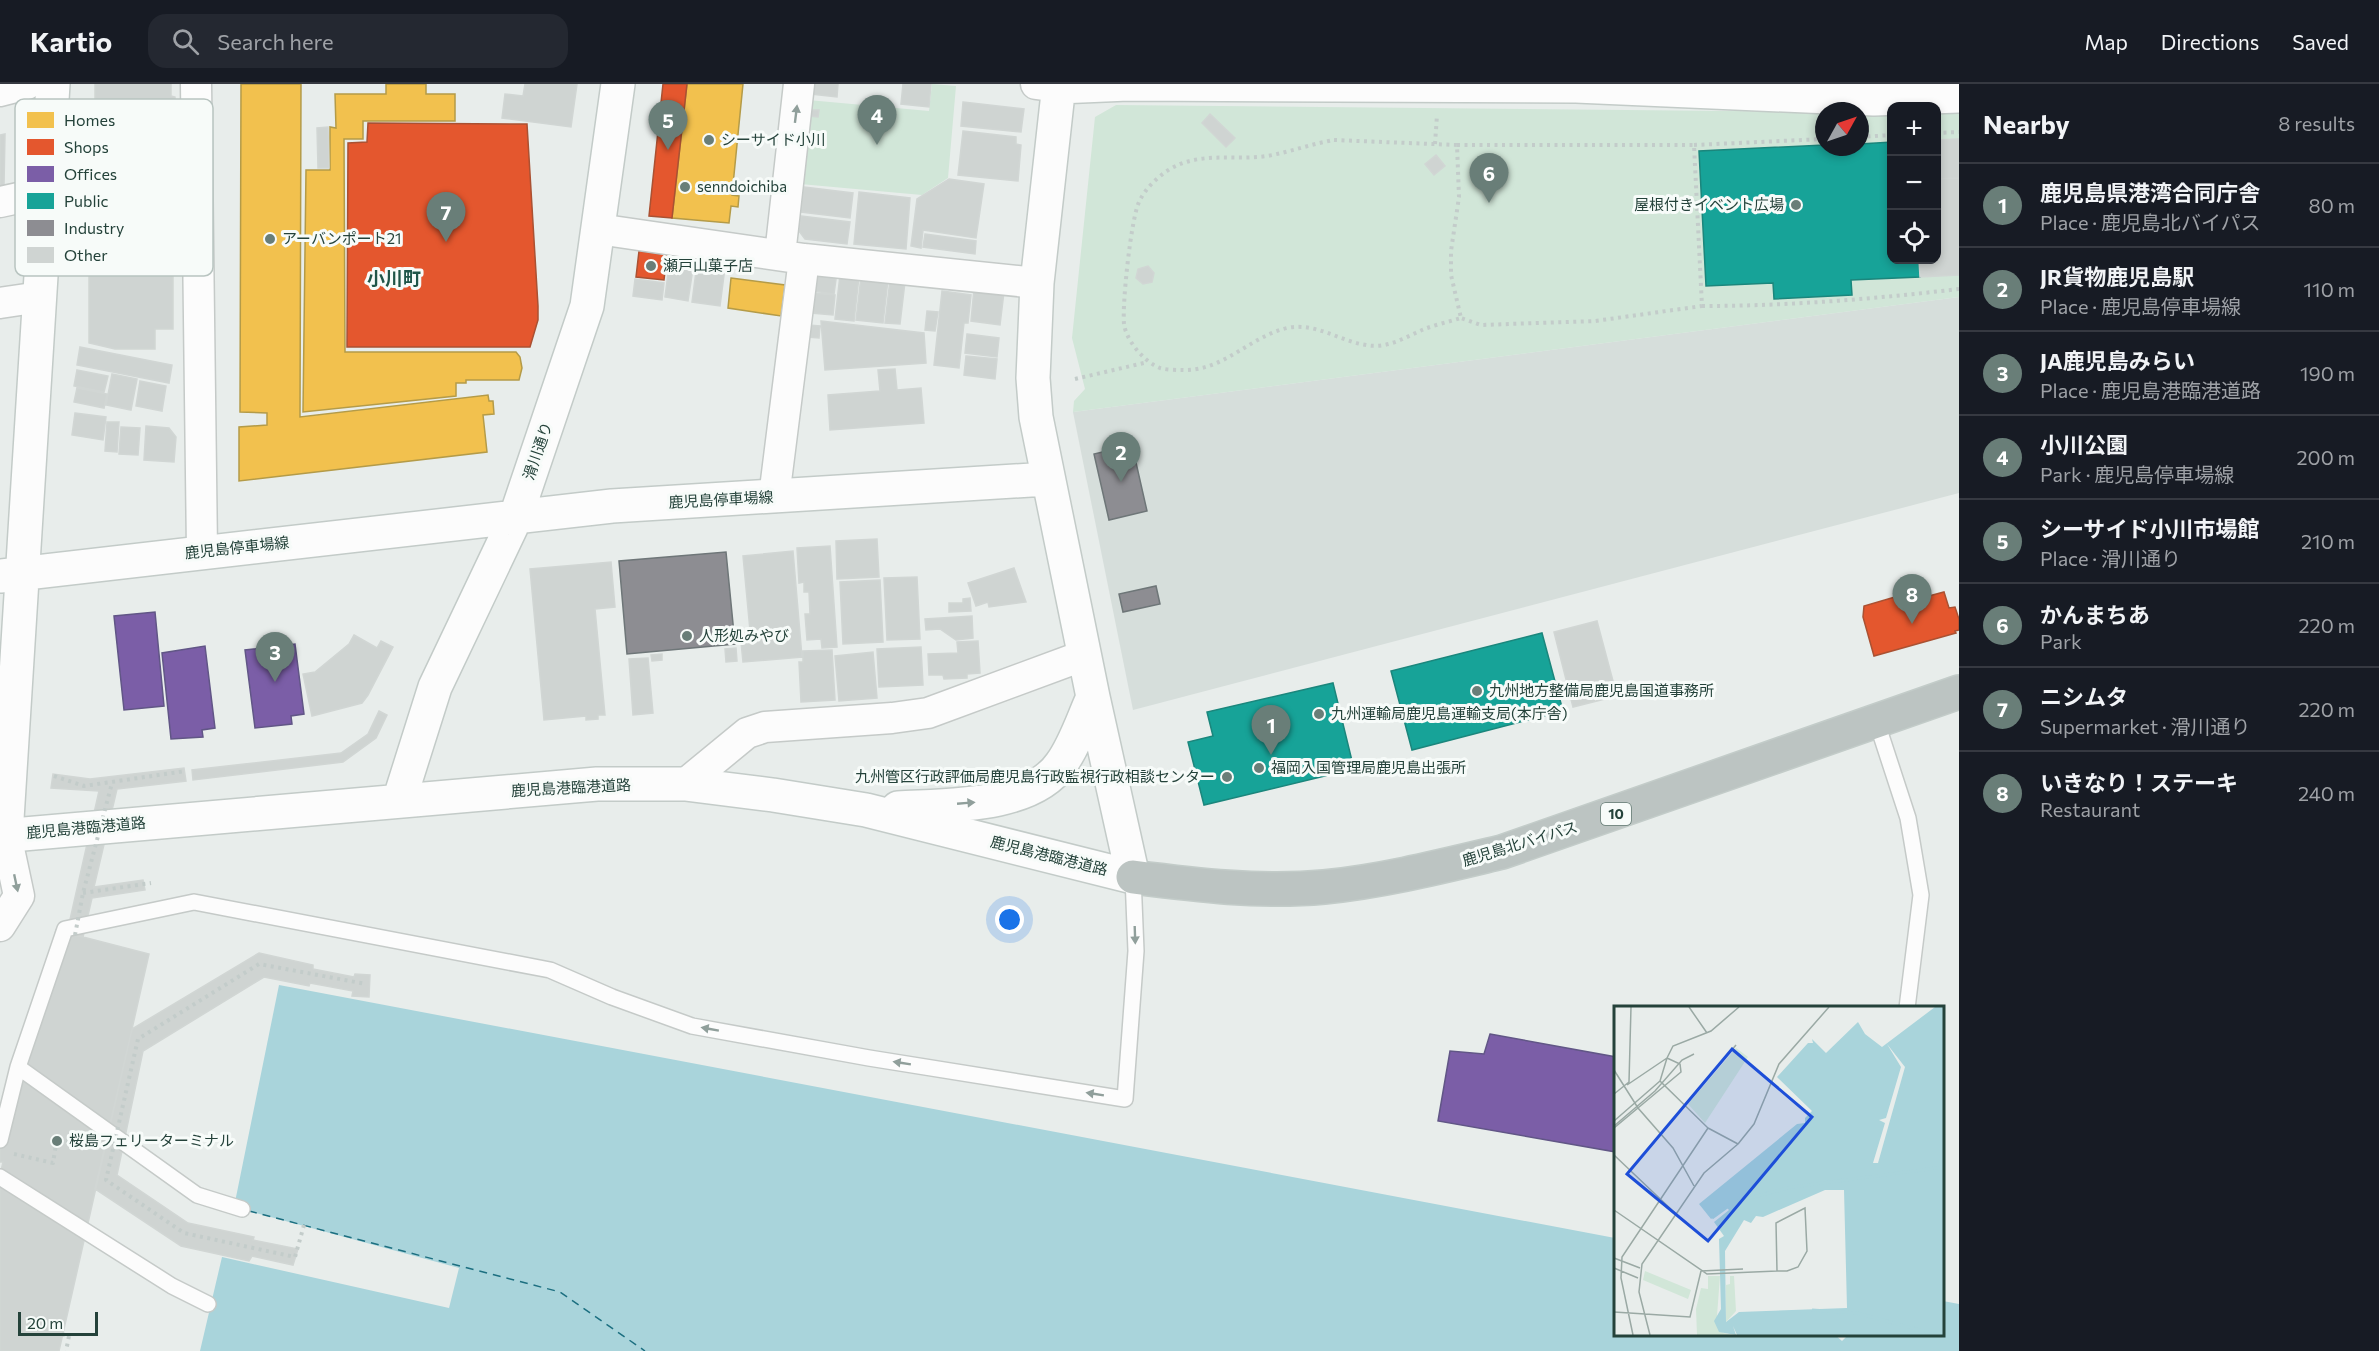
<!DOCTYPE html>
<html lang="en">
<head>
<meta charset="utf-8">
<style>
	:root { --surface:#171b24; --page:#242831; --text:#f1f3f6; --muted:#9ea1a6; --line:#363941; --accent:#697e78 }
	body { margin:0; font-family:Commissioner,"Noto Sans JP",sans-serif; background:var(--page); color:var(--text) }
	.controls { position:absolute; right:18px; top:18px; display:grid; overflow:hidden; border-radius:12px; box-shadow:0 3px 9px #0003 }
	.controls button { width:54px; height:54px; display:grid; place-items:center; padding:0; border:0; border-bottom:2px solid var(--line); background:var(--surface); color:var(--text); font:30px sans-serif }
	.compass { position:absolute; left:1815px; top:18px; width:54px; height:54px; border-radius:50%; background:var(--surface); box-shadow:0 3px 9px #0003; rotate:50deg }
	.scale { position:absolute; left:18px; bottom:15px; width:80px; box-sizing:border-box; padding-left:6px; border:3px solid #24423a; border-top:0; font-size:16px; line-height:21px; white-space:nowrap; color:#24423a; -webkit-text-stroke:4px #f7fbf9; paint-order:stroke }
	.you { position:absolute; left:1010px; top:836px; width:21px; height:21px; margin:-15px; border:4px solid #fff; border-radius:50%; background:#1a73e8; box-shadow:0 0 0 9px #1a73e833 }
	.badge { display:grid; place-items:center; width:39px; height:39px; border-radius:50%; background:var(--accent); color:#fff; font-size:20px; font-weight:700 }
	.pin { position:absolute; translate:-50% -50px; filter:drop-shadow(0 2px 3px #0008) }
	.pin::after { content:''; position:absolute; top:32px; width:21px; height:18px; background:inherit; clip-path:polygon(0 0,100% 0,50% 100%) }
	.list { margin:0; padding:0; list-style:none }
	h2 { display:flex; justify-content:space-between; align-items:center; height:78px; margin:0; padding:0 24px; font-size:26px }
	h2 small { font-size:20px; font-weight:400; color:var(--muted) }
	.list li { display:grid; grid-template-columns:39px 1fr auto; gap:18px; align-items:center; box-sizing:border-box; height:84px; padding:0 24px; border-top:2px solid var(--line) }
	.list b { display:block; font-size:22px; white-space:nowrap }
	.list p { margin:0; font-size:20px; white-space:nowrap; color:var(--muted) }
	.list em { font-size:20px; font-style:normal; color:var(--muted) }
	.icon { flex:none; width:33px; height:33px; fill:none; stroke:currentColor; stroke-width:2; stroke-linecap:round; stroke-linejoin:round }
	.map { position:relative; flex:none; width:1959px; height:1267px; overflow:hidden }
	header { display:flex; align-items:center; gap:36px; box-sizing:border-box; height:84px; padding:0 30px; background:var(--surface); border-bottom:2px solid var(--line) }
	header strong { font-size:28px }
	nav { display:flex; gap:33px; margin-inline-start:auto; font-size:21px }
	.search { width:420px; height:54px; background:var(--page); display:flex; align-items:center; gap:15px; box-sizing:border-box; padding:0 21px; border-radius:18px; color:var(--muted); font-size:22px }
	main { display:flex }
	aside { flex:1; background:var(--surface) }
	.map>svg:first-child { display:block }
</style>
</head>
<body>
<header>
<strong>Kartio</strong>
<div class="search"><svg class="icon" aria-label="search" viewBox="0 0 24 24"><circle cx="10" cy="10" r="6"/><path d="M15 15l6 6"/></svg>Search here</div>
<nav><a>Map</a><a>Directions</a><a>Saved</a></nav>
</header>
<main>
<div class="map">
<svg width="1959" height="1267" viewBox="0 0 1959 1267">
	<rect width="100%" height="100%" fill="#e8edeb"/>
	<path fill="#d6dedb" d="M1959,213V409L1133,626L1073,328Z"/>
	<path fill="#d1e6d8" d="M932,0L956,2L948,94L922,111L800,100L808,16L929,27Z
		M1116,21L1824,28V63H1860V28H1891L1892,176H1936L1937,29H1959V213L1073,328L1074,317L1085,305L1072,254L1095,33Z"/>
	<path fill="#a9d4db" d="M279,901L1615,1154L1616,1250H1834L1842,1257L1848,1251L1942,1250L1943,1217L1959,1220V1267H200L222,1173L449,1224L459,1184L234,1123Z"/>
	<path fill="#f2c14e" stroke="#b49b48" stroke-width="1.5" d="M241,0H301L300,333L488,311L489,317H493L494,330L483,331L487,368L239,397V343L267,341V329L240,328Z
		M386,0H426V10H455V37H363V55H344L345,268H516L520,273L522,284L519,296H466V299H456V312L303,328L306,86H330V43L336,44L335,10H386Z
		M687,0H743L732,111L739,112L738,123L731,122L729,139L672,134Z
		M731,194L785,201L781,232L728,224Z"/>
	<path fill="#e4572e" stroke="#aa5132" stroke-width="1.5" d="M663,0H687L672,134L649,132Z
		M368,39L527,40L538,222V236L530,263H347L348,59L367,58Z
		M639,167L667,171L664,196L636,193Z
		M1912,508L1914,516L1944,508L1949,524L1955,523L1959,535V546L1955,547L1956,549L1874,572L1863,533L1864,522Z"/>
	<path fill="#7b5ea7" stroke="#615686" stroke-width="1.5" d="M155,528L164,622L124,626L114,532Z
		M295,560L304,630L291,632L292,640L255,644L245,566Z
		M205,562L215,644L202,646L203,653L171,655L162,569Z
		M1490,950L1616,973V1068L1438,1037L1450,967L1484,970Z"/>
	<path fill="#17a398" stroke="#1b867c" stroke-width="1.5" d="M1892,58V176H1919L1920,193L1851,196L1852,211L1774,215L1773,199L1706,202L1699,67L1824,61V63H1860V60Z
		M1542,549L1563,627L1412,666L1391,587Z
		M1333,599L1354,685L1204,721L1188,658L1213,652L1207,628Z"/>
	<path fill="#8d8d92" stroke="#6e7678" stroke-width="1.5" d="M1132,361L1147,427L1109,436L1094,370Z
		M726,468L735,560L627,570L619,477Z
		M1156,502L1160,520L1123,528L1119,510Z"/>
	<g fill="none" stroke-linecap="round" stroke-linejoin="round">
		<path stroke="#1c6f80" stroke-width="1.5" stroke-dasharray="8 6" stroke-linecap="butt" d="M249,1127L560,1208L645,1267"/>
	</g>
	<path fill="#cfd4d2" stroke="#d1d6d4" stroke-width="1.5" d="M95,0H171V12L175,13V34L95,33Z
		M525,0H577L571,43L502,34L505,10L523,12Z
		M812,0H838L837,13L811,10Z
		M903,0H931L929,23L901,20Z
		M963,18L1024,25L1021,48L961,42Z
		M811,26H819L818,33L810,32Z
		M1210,30L1235,54L1226,63L1202,39Z
		M328,43L329,84H318L317,44Z
		M963,47L1016,53V60L1021,61L1018,97L958,91Z
		M5,50L4,102L0,103V51Z
		M1959,55V94L1936,95V56Z
		M1436,71L1445,82L1434,91L1425,80Z
		M89,94H173V245H155V265H115L89,259Z
		M1959,94V191L1920,193L1919,176H1936V95Z
		M949,95L984,100L976,154L923,146L921,164L911,162L917,115Z
		M804,103L853,109L850,134L801,128Z
		M859,108L910,114L906,165L854,160Z
		M801,132L850,138L847,160L805,155L799,147Z
		M925,150L976,157L975,170L923,163Z
		M698,172L726,176L720,222L692,218Z
		M670,174L694,178L688,217L665,213Z
		M1148,182L1154,189L1152,198L1143,200L1136,194L1138,185Z
		M823,187L837,188L834,210L813,207L815,194Z
		M840,191L859,193L854,237L835,235Z
		M861,193L888,196L883,239L856,236Z
		M635,195L664,199L662,216L633,212Z
		M890,196L905,198L900,240L885,239Z
		M974,205L1004,208L1000,241L971,237Z
		M942,207L971,211L968,239H964L959,284L934,281Z
		M812,209L835,211L833,231L811,229Z
		M927,227L938,228L935,247L925,246Z
		M821,237L924,249L926,279L825,286Z
		M808,241L820,242L819,254L807,253Z
		M967,250L999,254L997,273L965,269Z
		M80,263L172,281L169,299L77,281Z
		M966,272L997,275L995,295L964,291Z
		M895,285L897,306L921,304L924,339L830,346L828,311L880,307L878,286Z
		M77,286L108,292L104,308L74,302Z
		M112,290L137,295L131,326L106,321Z
		M140,297L166,302L162,327L136,322Z
		M77,304L107,310L104,324L74,318Z
		M75,329L106,333L103,356L72,351Z
		M107,338H119L117,368L105,367Z
		M146,342L169,344L176,353L174,378L144,376Z
		M121,343L140,344L138,371L119,370Z
		M877,455L879,493L837,495L836,457Z
		M830,462L837,563L822,564L821,555L807,556L805,530H810L809,508H804V498L799,499L797,464Z
		M793,467L802,573L743,578L741,558L751,557L743,472Z
		M611,478L615,523L595,525L605,631H598V635L586,636V632L544,636L530,485Z
		M1014,484L1026,518L989,523L988,518L976,522L968,499Z
		M917,493L920,555L887,556L884,494Z
		M880,496L883,558L843,560L840,498Z
		M970,514L971,527L949,528V519H963V515Z
		M972,532L973,554L956,556L940,545L926,546L925,535Z
		M1597,537L1617,612L1573,623L1554,548Z
		M354,551L377,564L381,557L393,563L368,611L362,619L312,632L303,590L315,588L349,560Z
		M978,557L980,589L967,590V594L944,595L943,591H929L928,570L958,569L957,558Z
		M921,563L923,601L879,603L877,565Z
		M736,564L737,577L726,578L725,565Z
		M832,566L835,616L801,618L799,578H803V567Z
		M873,568L877,614L839,617L835,572Z
		M662,570V576L652,577L651,571Z
		M648,574L653,629L633,631L629,575Z
		M379,627L387,631L376,654L343,678L193,696L192,686L341,669L368,650Z
		M184,684L186,697L117,705L94,803L143,796L145,806L92,814L83,853L67,849L99,707L51,704L53,690L90,695Z
		M56,846L149,870L59,1267H0V1091L3,1078H0V1056L8,1058Z
		M259,869L313,881V885L354,893L355,890L370,891L369,913L352,912L353,907L310,899L309,902L264,893L143,967L117,1091L188,1139L254,1153L253,1156L298,1165L293,1181L252,1172L249,1177L181,1162L95,1105L132,945Z"/>
	<g fill="none" stroke-linecap="round" stroke-linejoin="round">
		<defs>
			<path id="lane" d="M1876,636L1908,734L1921,811L1907,924
				M18,983L197,1111L242,1125
				M0,1056L18,983L65,845L194,818L550,886L612,913L692,942L869,974L1125,1015L1136,867L1133,793
				M0,1093L172,1202L208,1220"/>
			<path id="street" d="M196,0L202,467
				M1036,0L1059,3
				M0,7L27,0
				M0,118L46,108
				M598,145L804,175L1037,199
				M780,171L799,0
				M0,219L40,213
				M774,413L804,175
				M685,700L747,649L765,643L892,634L928,629L1085,571
				M0,842L19,812L6,751"/>
			<path id="secondary" d="M1059,3L1128,0L1576,2L1874,15L1959,12
				M0,492L612,422L1047,395
				M399,717L435,603L515,435L587,222L618,0
				M898,724C946,721 1031,724 1061,680C1075,661 1083,635 1093,613
				M6,751L53,0
				M0,752L597,700H685L773,711L866,726L1133,793L1093,613L1036,333L1033,294L1037,199L1059,0"/>
			<path id="highway" d="M1133,793C1196,801 1260,809 1324,803C1384,797 1443,782 1502,768L1959,608"/>
		</defs>
		<use href="#lane" stroke="#c5cac8" stroke-width="18"/>
		<use href="#street" stroke="#c5cac8" stroke-width="33"/>
		<use href="#secondary" stroke="#c3cbc8" stroke-width="36"/>
		<use href="#highway" stroke="#c3ccc9" stroke-width="36"/>
		<path stroke="#c3ccca" stroke-width="4" stroke-dasharray="3 4.5" stroke-linecap="butt" d="M1936,49L1959,48
			M1860,53L1892,51
			M1334,56L1457,61L1459,113L1451,167V191L1461,234C1448,238 1434,241 1422,246C1404,254 1387,265 1366,261C1339,257 1316,238 1287,244C1249,253 1224,287 1183,286C1176,286 1167,286 1160,284C1144,278 1126,256 1124,240C1122,220 1131,135 1139,118C1145,105 1157,93 1170,85C1201,67 1233,77 1267,72C1290,68 1311,60 1334,56Z
			M1435,60L1437,31
			M1457,61H1694L1702,222L1595,237L1481,241L1461,234
			M1694,61L1824,55
			M1702,222C1789,222 1873,215 1959,205
			M1075,295L1148,278
			M54,692L84,702L186,687
			M83,809L151,799
			M14,1070L53,1079L57,1054L94,1065
			M62,1250L69,1252L66,1267"/>
		<use href="#lane" stroke="#fcfcfc" stroke-width="15"/>
		<use href="#street" stroke="#fcfcfc" stroke-width="30"/>
		<use href="#secondary" stroke="#fcfcfc" stroke-width="33"/>
		<use href="#highway" stroke="#bcc4c2" stroke-width="33"/>
		<path stroke="#c3ccca" stroke-width="4" stroke-dasharray="3 4.5" stroke-linecap="butt" d="M75,851L83,809L112,699
			M304,1141L295,1173L184,1149L106,1096L138,955L259,880L366,900"/>
	</g>
	<defs><path id="oneway-solid" d="M-6-.8H1V-3.2L6.5 0L1 3.2V.8H-6Z" transform="scale(1.5)"/></defs>
	<g fill="#909f9b">
		<use href="#oneway-solid" transform="translate(796 30) rotate(-83)"/>
		<use href="#oneway-solid" transform="translate(966 719) rotate(-5)"/>
		<use href="#oneway-solid" transform="translate(16 799) rotate(78)"/>
		<use href="#oneway-solid" transform="translate(1135 851) rotate(88)"/>
		<use href="#oneway-solid" transform="translate(710 945) rotate(-170)"/>
		<use href="#oneway-solid" transform="translate(902 979) rotate(-171)"/>
		<use href="#oneway-solid" transform="translate(1095 1010) rotate(-171)"/>
	</g>
	<g fill="#697e78" stroke="#f7fbf9" stroke-width="2">
		<circle cx="709" cy="56" r="6"/>
		<circle cx="685" cy="103" r="6"/>
		<circle cx="1796" cy="121" r="6"/>
		<circle cx="270" cy="155" r="6"/>
		<circle cx="651" cy="182" r="6"/>
		<circle cx="687" cy="552" r="6"/>
		<circle cx="1477" cy="607" r="6"/>
		<circle cx="1319" cy="630" r="6"/>
		<circle cx="1259" cy="684" r="6"/>
		<circle cx="1227" cy="693" r="6"/>
		<circle cx="57" cy="1057" r="6"/>
	</g>
	<g text-anchor="middle" stroke-width="6" stroke-linejoin="round" paint-order="stroke">
		<rect fill="#f7fbf9" stroke="#637a73" stroke-width="1.5" x="1601" y="719" width="30" height="22" rx="4.5"/>
		<g font-size="14" font-weight="bold" fill="#24423a">
			<text x="1616" y="735">10</text>
		</g>
		<g font-size="15" fill="#24423a" stroke="#f7fbf9" text-anchor="start">
			<text x="721" y="61">シーサイド小川</text>
			<text x="697" y="108">senndoichiba</text>
			<text x="1784" y="126" text-anchor="end">屋根付きイベント広場</text>
			<text x="282" y="160">アーバンポート21</text>
			<text x="663" y="187">瀬戸山菓子店</text>
			<text x="699" y="557">人形処みやび</text>
			<text x="1489" y="612">九州地方整備局鹿児島国道事務所</text>
			<text x="1331" y="635">九州運輸局鹿児島運輸支局(本庁舎)</text>
			<text x="1271" y="689">福岡入国管理局鹿児島出張所</text>
			<text x="1215" y="698" text-anchor="end">九州管区行政評価局鹿児島行政監視行政相談センター</text>
			<text x="69" y="1062">桜島フェリーターミナル</text>
		</g>
		<g font-size="15" fill="#24423a" stroke="#f7fbf9">
			<text transform="translate(538 367) rotate(-71)" y="5">滑川通り</text>
			<text transform="translate(721 416) rotate(-3)" y="5">鹿児島停車場線</text>
			<text transform="translate(237 464) rotate(-6)" y="5">鹿児島停車場線</text>
			<text transform="translate(571 704) rotate(-3)" y="5">鹿児島港臨港道路</text>
			<text transform="translate(86 744) rotate(-5)" y="5">鹿児島港臨港道路</text>
			<text transform="translate(1520 760) rotate(-17)" y="5">鹿児島北バイパス</text>
			<text transform="translate(1049 772) rotate(14)" y="5">鹿児島港臨港道路</text>
		</g>
		<g font-size="18" font-weight="bold" fill="#1f5548" stroke="#f7fbf9">
			<text x="394" y="201">小川町</text>
		</g>
	</g>
	<g transform="translate(1614 922)">
		<rect width="330" height="330" fill="#e8edeb"/>
		<path d="M122,42L134,51L91,117L74,98ZM31,265L77,284L74,293L29,274ZM94,270H106L103,310L109,327L119,329H83L82,303L87,282L94,283ZM116,270H120L122,305L112,316V279L116,278Z" fill="#d1e6d8"/>
		<path d="M321,1H330V329H123L119,320L122,329L105,326L100,315L107,303L105,233L110,230L100,216L115,204L113,202L97,213L85,198L183,118L191,117V112L198,105L163,71L194,37H199L198,33L212,47L244,16L251,28L268,41ZM211,184H230L233,302L125,306L112,316L111,245L130,214L137,217L142,210L149,211Z" fill="#a9d4db" fill-rule="evenodd"/>
		<path d="M273,38L291,61L264,157H259L271,117L265,114L272,112L287,61Z" fill="#e8edeb"/>
		<path fill="none" stroke="#a9d4db" stroke-width="3" d="M98,212L120,196L178,181L330,161M198,304L243,307L324,329"/>
		<path fill="none" stroke="#9aa9a4" stroke-width="1.5" d="M75,1L93,27M53,52L59,40L97,25L125,1M0,64L24,102L59,142L80,180M13,79L53,52M0,88L15,76L17,1M70,100L122,39M0,115L46,75M0,120L41,85L68,54L80,48M0,122L67,66L66,58L53,52M124,138L140,118L165,58L215,1M0,149L61,207M0,204L93,268L163,265H173L184,261L193,245L191,202L162,217L163,265M0,252L26,262M0,262L24,272M87,265L129,263M0,306L31,308M31,308L76,311L87,265M19,329L7,272L8,251L94,122L46,75L53,52M36,329L25,286L28,258L90,167L124,138L94,122"/>
		<path fill="#1d4ed8" fill-opacity="0.15" stroke="#1d4ed8" stroke-width="3" d="M118,43L198,111L94,235L13,168Z"/>
		<rect width="330" height="330" fill="none" stroke="#24423a" stroke-width="3"/>
	</g>
	<rect x="15" y="15" width="198" height="177" rx="9" fill="#f7fbf9" stroke="#b8c4c0" stroke-width="1.5"/>
	<rect x="27" y="28" width="27" height="16" fill="#f2c14e"/>
	<rect x="27" y="55" width="27" height="16" fill="#e4572e"/>
	<rect x="27" y="82" width="27" height="16" fill="#7b5ea7"/>
	<rect x="27" y="109" width="27" height="16" fill="#17a398"/>
	<rect x="27" y="136" width="27" height="16" fill="#8d8d92"/>
	<rect x="27" y="163" width="27" height="16" fill="#cfd4d2"/>
	<g font-size="16" fill="#24423a">
		<text x="64" y="42">Homes</text>
		<text x="64" y="69">Shops</text>
		<text x="64" y="96">Offices</text>
		<text x="64" y="123">Public</text>
		<text x="64" y="150">Industry</text>
		<text x="64" y="177">Other</text>
	</g>
</svg>
<div class="controls">
<button>+</button>
<button>−</button>
<button><svg class="icon" aria-label="locate" viewBox="0 0 24 24"><circle cx="12" cy="12" r="6"/><path d="M12 2v4M12 18v4M2 12h4M18 12h4"/></svg></button>
</div>
<svg class="compass" viewBox="-18 -18 36 36"><path d="M0-13l5 13h-10z" fill="#e53935"/><path d="M0 13l5-13h-10z" fill="#9ea1a6"/></svg>
<div class="scale">20 m</div>
<div class="you"></div>
<div class="pin badge" style="left:1271px;top:671px">1</div>
<div class="pin badge" style="left:1121px;top:398px">2</div>
<div class="pin badge" style="left:275px;top:598px">3</div>
<div class="pin badge" style="left:877px;top:61px">4</div>
<div class="pin badge" style="left:668px;top:66px">5</div>
<div class="pin badge" style="left:1489px;top:119px">6</div>
<div class="pin badge" style="left:446px;top:158px">7</div>
<div class="pin badge" style="left:1912px;top:540px">8</div>
</div>
<aside>
<h2>Nearby<small>8 results</small></h2>
<ul class="list">
<li><span class="badge">1</span><div><b>鹿児島県港湾合同庁舎</b><p>Place · 鹿児島北バイパス</p></div><em>80 m</em></li>
<li><span class="badge">2</span><div><b>JR貨物鹿児島駅</b><p>Place · 鹿児島停車場線</p></div><em>110 m</em></li>
<li><span class="badge">3</span><div><b>JA鹿児島みらい</b><p>Place · 鹿児島港臨港道路</p></div><em>190 m</em></li>
<li><span class="badge">4</span><div><b>小川公園</b><p>Park · 鹿児島停車場線</p></div><em>200 m</em></li>
<li><span class="badge">5</span><div><b>シーサイド小川市場館</b><p>Place · 滑川通り</p></div><em>210 m</em></li>
<li><span class="badge">6</span><div><b>かんまちあ</b><p>Park</p></div><em>220 m</em></li>
<li><span class="badge">7</span><div><b>ニシムタ</b><p>Supermarket · 滑川通り</p></div><em>220 m</em></li>
<li><span class="badge">8</span><div><b>いきなり！ステーキ</b><p>Restaurant</p></div><em>240 m</em></li>
</ul>
</aside>
</main>
</body>
</html>
